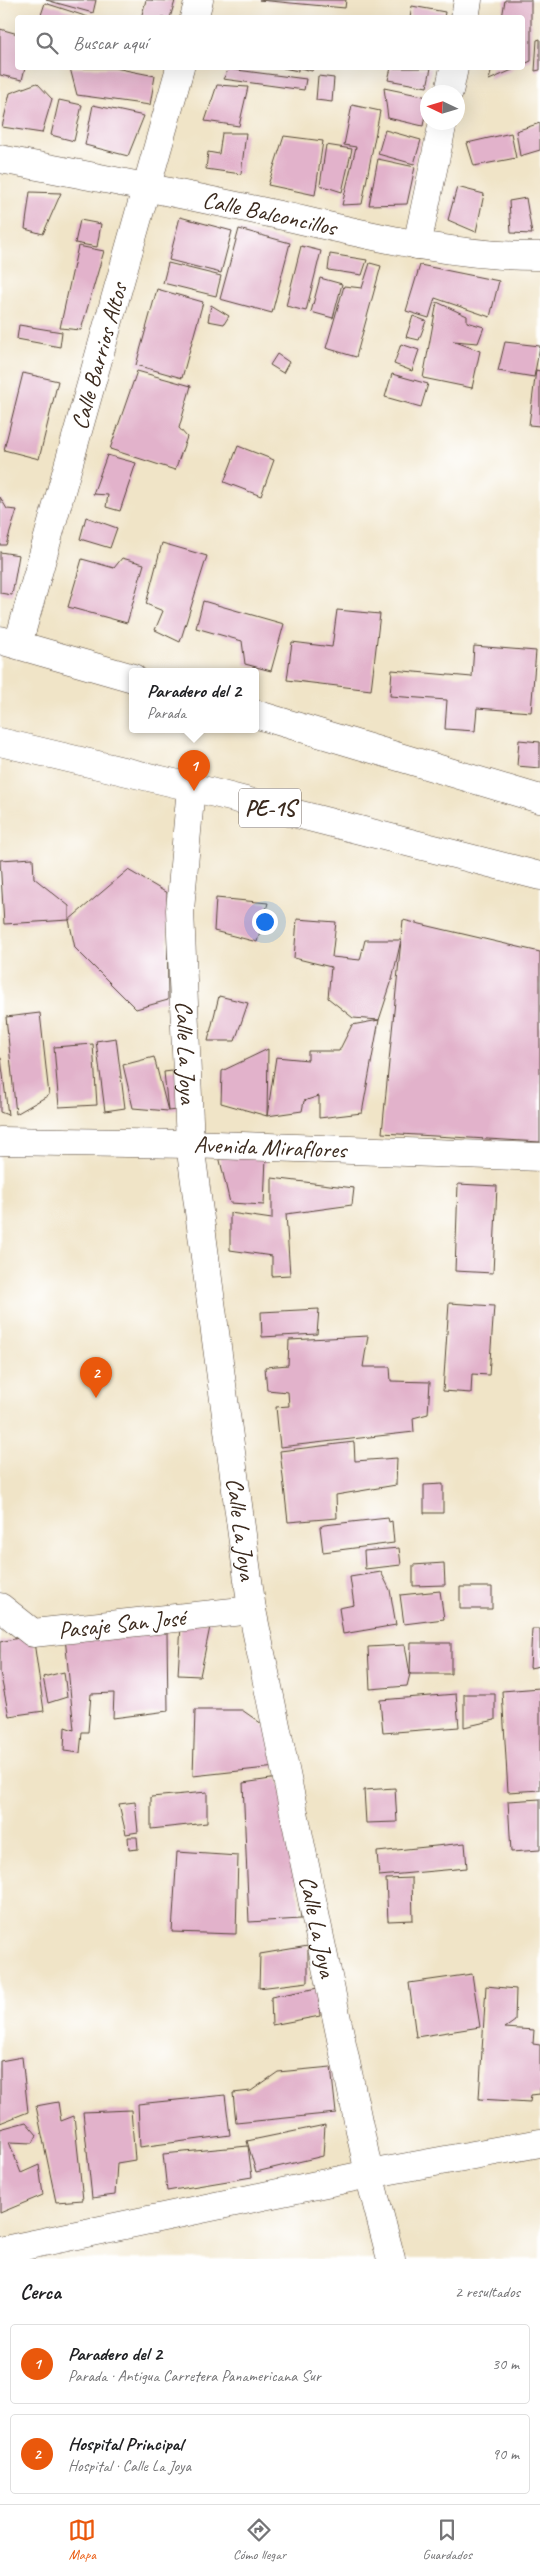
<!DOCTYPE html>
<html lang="es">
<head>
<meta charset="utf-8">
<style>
	:root { --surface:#fff; --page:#f2f2f2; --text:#202124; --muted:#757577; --line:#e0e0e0; --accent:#ea580c }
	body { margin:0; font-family:Caveat,sans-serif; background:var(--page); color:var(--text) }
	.compass { position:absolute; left:420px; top:85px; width:45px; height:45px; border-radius:50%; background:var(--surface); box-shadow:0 5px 20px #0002; rotate:274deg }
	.you { position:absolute; left:264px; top:921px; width:18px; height:18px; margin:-12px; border:4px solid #fff; border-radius:50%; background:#1a73e8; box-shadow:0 0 0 8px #1a73e833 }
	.badge { display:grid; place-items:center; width:32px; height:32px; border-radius:50%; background:var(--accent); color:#fff; font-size:16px; font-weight:700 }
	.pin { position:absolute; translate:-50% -41px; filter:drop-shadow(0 1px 2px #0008) }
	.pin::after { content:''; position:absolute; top:26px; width:18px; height:15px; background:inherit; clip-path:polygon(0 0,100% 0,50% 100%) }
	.popup { position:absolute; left:129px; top:668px; width:130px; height:65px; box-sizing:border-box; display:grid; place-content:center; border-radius:5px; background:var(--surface); filter:drop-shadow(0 1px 4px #0005); font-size:16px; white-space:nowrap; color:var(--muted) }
	.popup b { font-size:19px; color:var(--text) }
	.popup::after { content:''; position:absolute; left:50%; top:100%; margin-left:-10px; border:10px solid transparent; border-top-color:var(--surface) }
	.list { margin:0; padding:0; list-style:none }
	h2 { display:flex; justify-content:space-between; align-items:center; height:65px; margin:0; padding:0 20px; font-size:21px }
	h2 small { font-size:16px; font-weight:400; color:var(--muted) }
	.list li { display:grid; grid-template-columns:32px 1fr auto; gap:15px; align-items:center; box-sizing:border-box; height:80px; margin:0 10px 10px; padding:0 10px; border:1px solid var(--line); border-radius:5px }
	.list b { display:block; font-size:19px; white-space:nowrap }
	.list p { margin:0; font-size:16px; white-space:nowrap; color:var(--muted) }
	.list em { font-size:16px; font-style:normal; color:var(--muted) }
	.icon { flex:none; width:28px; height:28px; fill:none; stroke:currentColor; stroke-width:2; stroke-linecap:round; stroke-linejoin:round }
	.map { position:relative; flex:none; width:540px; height:2259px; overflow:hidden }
	.search { position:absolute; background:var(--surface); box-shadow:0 5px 20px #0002; left:15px; right:15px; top:15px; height:55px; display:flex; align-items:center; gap:12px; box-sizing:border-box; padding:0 18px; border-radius:5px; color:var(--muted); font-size:19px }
	.sheet { height:245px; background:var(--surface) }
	nav { display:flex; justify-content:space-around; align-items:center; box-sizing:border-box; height:70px; border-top:1px solid var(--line); background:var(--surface); font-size:14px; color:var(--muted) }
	nav a { display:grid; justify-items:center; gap:2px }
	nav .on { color:var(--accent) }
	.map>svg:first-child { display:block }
</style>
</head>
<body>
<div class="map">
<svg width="540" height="2259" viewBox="0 0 540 2259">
	<rect width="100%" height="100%" fill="#fff"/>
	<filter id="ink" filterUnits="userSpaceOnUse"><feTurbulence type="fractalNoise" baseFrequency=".02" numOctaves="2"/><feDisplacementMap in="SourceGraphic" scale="10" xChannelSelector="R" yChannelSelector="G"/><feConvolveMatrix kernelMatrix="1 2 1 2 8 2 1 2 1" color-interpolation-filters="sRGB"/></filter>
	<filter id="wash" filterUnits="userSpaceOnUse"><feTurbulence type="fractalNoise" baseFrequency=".0096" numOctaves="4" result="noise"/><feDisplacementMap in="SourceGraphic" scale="20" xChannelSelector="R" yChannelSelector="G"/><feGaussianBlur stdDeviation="1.12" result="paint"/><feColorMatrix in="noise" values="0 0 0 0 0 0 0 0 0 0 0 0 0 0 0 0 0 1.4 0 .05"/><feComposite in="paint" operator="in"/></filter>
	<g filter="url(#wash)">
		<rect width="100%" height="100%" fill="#f0e4c7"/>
		<g id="blocks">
			<path fill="#e2b2cb" d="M46,0H96L93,13Z
				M146,0L175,1L170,18H141Z
				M259,0H346L345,8Z
				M505,0H531V61L522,65V18H502Z
				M45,3L88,17V18H40Z
				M412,6L445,12L444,18H410Z
				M0,29L18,34V68H25L22,80L0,75Z
				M540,39V70L535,71L537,40Z
				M70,68H115L155,76L150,105L77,95Z
				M283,68H298V71Z
				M300,68H313L312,71Z
				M391,68H431L427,87L388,80Z
				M492,68H517L489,80Z
				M229,69L306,79L304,90L223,79Z
				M318,76L334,78L332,102L316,100Z
				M37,83L52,99L42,133L2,127L10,93Z
				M217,85L248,87L239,126L205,121Z
				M384,88L428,97L423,126L388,118Z
				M59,100L82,105L74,141L51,135Z
				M93,105L144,116L128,156L85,145Z
				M352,105L380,111L362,204L342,205L356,147L344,145Z
				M540,123V150L520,156L516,131Z
				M385,130L421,140L414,164L378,154Z
				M222,133H246L241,174L206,169L208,152L219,154Z
				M511,133L516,158L474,166L467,143Z
				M284,136L323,141L315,195L268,185Z
				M326,145L352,149L342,192L320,185Z
				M378,159L415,167L407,204L369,205Z
				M457,187L484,194L476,232L448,220Z
				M30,192L61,193L43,234L25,229Z
				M526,198L532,234L511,233L509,201Z
				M180,217L232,231L221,273L169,260Z
				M80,220L101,224L97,247L75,243Z
				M239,229L290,243L272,313L220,299Z
				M78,246L104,251L81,330L60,328Z
				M301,246L321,251L306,311L286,306Z
				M330,254L367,260L362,275L328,270Z
				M168,263L221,276L216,296L163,283Z
				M370,263L381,266L356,357L326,348L344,286L362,288Z
				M420,265L499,281L490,317L435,298L429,318L406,311Z
				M320,278L342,284L333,318L311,312Z
				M157,289L203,302L182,378L136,365Z
				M437,302L467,316V322L484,327L478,343L453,341L480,351L472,388L423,378Z
				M211,305L229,316L224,324L208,321Z
				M413,316L426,321L419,340L406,337Z
				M19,325L62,332L60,347L17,339Z
				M505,342L540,346L534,377L498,371Z
				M401,344L419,350L412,371L394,364Z
				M277,354L289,362L283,373L270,365Z
				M536,370L540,371V426L529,425Z
				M137,371L191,386L179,428L187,437L175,470L110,449Z
				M23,373L58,381L39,459L4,450Z
				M392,374L428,384L421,407L385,397Z
				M238,446L274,460L261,496L224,482Z
				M107,455L136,463L120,511L106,507L108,495L93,494Z
				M0,497L7,509L17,510L6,545H0Z
				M86,517L117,528L110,548L80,539Z
				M162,543L207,556L180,642L155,630L163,611L146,604Z
				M0,552L19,555L12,595L0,593Z
				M122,558L144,564L127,623L68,607L82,559L114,568Z
				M203,601L284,624L271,671L245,664L242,641L196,628Z
				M337,610L380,614L371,690L287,680L292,642L332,647Z
				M474,646L536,651L531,712L477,708L475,731L445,729L447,700L390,696L392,670L472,677Z
				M519,740L540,742V768L517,766Z
				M33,858L34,878L69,906V920L128,870L167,893L168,1000L136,1009L75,948L69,920L4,924L0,860Z
				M216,898L268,903L257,942L214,931Z
				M297,919L336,922L332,957L360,960L365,940H401L403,920L540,952V1142L382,1133L401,940L392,980L379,1020L353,1018L328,998L331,967L294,958Z
				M219,996L248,1003L235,1041H208Z
				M40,1013L49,1095L16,1114L6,1017Z
				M379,1020L362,1113L319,1118V1096L304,1101L302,1111L267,1116L276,1057L308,1060V1051H339L352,1025Z
				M116,1038L125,1108L105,1111L96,1041Z
				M93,1044L97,1105L59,1107L54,1047Z
				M268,1049L267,1116L221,1103L222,1071Z
				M154,1057L168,1111L133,1108L123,1065Z
				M0,1058H1L8,1115L0,1112Z
				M180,1070L184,1109L168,1111L164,1072Z
				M219,1156L266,1157L264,1205L230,1203Z
				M272,1178L354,1188L352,1205L286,1214L290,1275L272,1276V1256L230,1250V1213L272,1219Z
				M458,1184L497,1186L493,1273L455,1271Z
				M449,1303L494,1306L489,1375L472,1374L471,1393L443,1391Z
				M319,1309L317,1334L262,1337L261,1312Z
				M368,1336L363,1367H390L391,1381L430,1382L428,1414L413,1418L414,1432L280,1447L276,1407L289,1406L288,1392L267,1390L265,1367L288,1365L289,1340Z
				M354,1442L355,1461L397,1458L396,1485L336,1495L337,1518L288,1522L280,1451Z
				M443,1484V1513H424V1485Z
				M388,1518L389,1522L392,1521L394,1543L323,1552L320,1527L324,1525Z
				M399,1548L401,1565L365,1569L364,1551Z
				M444,1563L445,1585L413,1586V1565Z
				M381,1572L390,1590L396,1625L343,1634L339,1608L354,1605L350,1577Z
				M460,1587H492V1609H460Z
				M440,1591L444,1619L404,1624L400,1595Z
				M211,1622L200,1676L178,1675L181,1625Z
				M532,1629H540V1666L530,1668Z
				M167,1633L168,1711L113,1718L114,1693L91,1694L88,1732H82L80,1753L64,1751L65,1727L74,1730L65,1637Z
				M33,1635L44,1711L9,1716L0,1672V1642Z
				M411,1643H451V1674H410Z
				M405,1645L410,1674L407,1686L370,1689L368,1647Z
				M64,1672L67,1697L48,1703L43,1677Z
				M540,1688V1790L508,1792L502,1691Z
				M456,1694L459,1727L383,1733L380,1700Z
				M464,1694H495V1720L464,1727Z
				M195,1710H242L272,1731L276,1767L193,1776Z
				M278,1778L287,1804L301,1919L249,1922L243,1783Z
				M395,1788L397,1822L366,1823L364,1790Z
				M207,1792V1823L151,1829V1797Z
				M540,1799V1850L511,1852L508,1801Z
				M135,1802L138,1832L126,1834L119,1804Z
				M128,1837H137L138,1849L129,1850Z
				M465,1843L467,1868L379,1876L377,1852Z
				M177,1852L238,1856L236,1934L172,1932Z
				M412,1878L413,1920L388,1921L386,1879Z
				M308,1946V1982L259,1988L260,1954Z
				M472,1974L480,2027L416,2037L409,1983Z
				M486,1986L516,1989L515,2021L505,2028L534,2030L533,2044L540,2045V2094L531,2095L530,2102L479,2099Z
				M318,1988L320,2016L272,2025L271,1997Z
				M22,2057L28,2112L0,2123V2061Z
				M331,2067L336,2113L236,2123L233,2093L251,2091L278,2072Z
				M225,2095L230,2135L140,2147L138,2104Z
				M58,2102L61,2121L74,2116L83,2200L56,2202L36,2106Z
				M131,2110L135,2160L117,2163L115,2195L92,2198L83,2112Z
				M26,2122L37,2135L33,2143L9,2142L21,2173L39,2165L43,2195L0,2213V2129Z
				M325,2125L323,2156L256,2172L247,2141Z
				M248,2146L252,2177L167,2191L163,2154Z"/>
		</g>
	</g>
	<g filter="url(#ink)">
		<use href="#blocks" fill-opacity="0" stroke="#564637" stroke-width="1"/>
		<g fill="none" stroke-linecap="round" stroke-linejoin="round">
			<defs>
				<g id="minor">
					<path d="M194,18L199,0"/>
					<path d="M465,18L468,0"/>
					<path d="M449,92L454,68"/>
					<path id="s1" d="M0,159C93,176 186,195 279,215C365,234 451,257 540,256"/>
					<path d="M417,245L443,122"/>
					<path d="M0,640L133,678"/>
					<path id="s2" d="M18,644L180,68"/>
					<path d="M255,714L540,799"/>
					<path id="s3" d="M191,787L180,910L190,1144L252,1610L369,2174L391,2259"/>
					<path id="s4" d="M0,1607L33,1633L252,1610"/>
					<path d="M0,2251L369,2174L540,2143"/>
				</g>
				<g id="tertiary">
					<path id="s5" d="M0,1141L190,1144L540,1157"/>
				</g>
				<path id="trunk" d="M0,742L191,787L540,876"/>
			</defs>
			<use href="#minor" stroke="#564637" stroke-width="29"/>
			<use href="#tertiary" stroke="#564637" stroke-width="29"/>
			<use href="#trunk" stroke="#564637" stroke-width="29"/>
			<use href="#minor" stroke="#fff" stroke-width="28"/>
			<use href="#tertiary" stroke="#fff" stroke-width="28"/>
			<use href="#trunk" stroke="#fff" stroke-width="28"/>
		</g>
	</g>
	<g text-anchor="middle" stroke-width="4.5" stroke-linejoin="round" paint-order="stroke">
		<rect fill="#fff" stroke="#766a62" stroke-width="1" x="239" y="788.5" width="62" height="39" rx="4"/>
		<g font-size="22" font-weight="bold" fill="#3b2a1e">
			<text x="270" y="816">PE-1S</text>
		</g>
		<g font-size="24" fill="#3b2a1e" stroke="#fff">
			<text dy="8" stroke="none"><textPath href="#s1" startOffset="275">Calle Balconcillos</textPath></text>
			<text dy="8" stroke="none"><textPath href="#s2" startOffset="299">Calle Barrios Altos</textPath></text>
			<text dy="8" stroke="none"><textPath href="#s3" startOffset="266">Calle La Joya</textPath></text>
			<text dy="8" stroke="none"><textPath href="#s5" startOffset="270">Avenida Miraflores</textPath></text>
			<text dy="8" stroke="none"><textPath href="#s3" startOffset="746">Calle La Joya</textPath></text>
			<text dy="8" stroke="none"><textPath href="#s4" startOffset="131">Pasaje San José</textPath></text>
			<text dy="8" stroke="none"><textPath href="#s3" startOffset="1151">Calle La Joya</textPath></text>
		</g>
	</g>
</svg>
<svg class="compass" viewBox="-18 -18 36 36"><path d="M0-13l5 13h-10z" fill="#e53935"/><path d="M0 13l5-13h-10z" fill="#757577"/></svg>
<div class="you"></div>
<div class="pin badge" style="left:194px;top:791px">1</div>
<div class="popup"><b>Paradero del 2</b>Parada</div>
<div class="pin badge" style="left:96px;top:1398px">2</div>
<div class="search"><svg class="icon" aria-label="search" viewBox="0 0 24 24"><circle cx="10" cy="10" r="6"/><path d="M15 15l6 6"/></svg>Buscar aquí</div>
</div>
<section class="sheet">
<h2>Cerca<small>2 resultados</small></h2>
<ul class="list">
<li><span class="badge">1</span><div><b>Paradero del 2</b><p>Parada · Antigua Carretera Panamericana Sur</p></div><em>30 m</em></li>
<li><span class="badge">2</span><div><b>Hospital Principal</b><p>Hospital · Calle La Joya</p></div><em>90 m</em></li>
</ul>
</section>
<nav>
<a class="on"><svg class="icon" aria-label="map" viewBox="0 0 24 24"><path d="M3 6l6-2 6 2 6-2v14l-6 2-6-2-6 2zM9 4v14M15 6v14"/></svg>Mapa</a>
<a><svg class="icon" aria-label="directions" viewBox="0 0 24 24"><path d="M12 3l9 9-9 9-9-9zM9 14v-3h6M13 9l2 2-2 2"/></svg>Cómo llegar</a>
<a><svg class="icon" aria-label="saved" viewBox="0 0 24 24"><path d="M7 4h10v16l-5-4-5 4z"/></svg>Guardados</a>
</nav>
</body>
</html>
